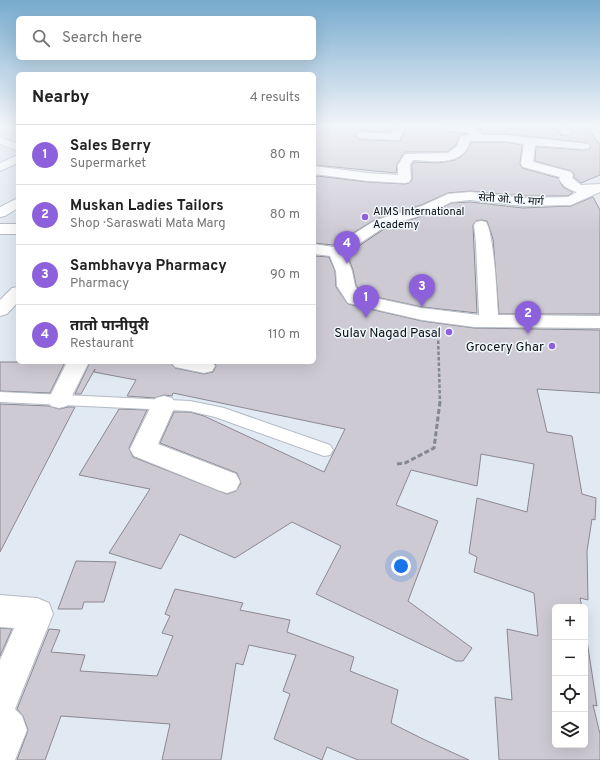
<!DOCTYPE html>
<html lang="en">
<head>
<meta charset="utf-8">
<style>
	:root { --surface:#fff; --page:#f6f6f6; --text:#222; --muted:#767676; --line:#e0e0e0; --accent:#8d61db }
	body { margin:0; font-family:Overpass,"Noto Sans Devanagari",sans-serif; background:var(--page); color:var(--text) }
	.controls { position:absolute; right:12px; bottom:12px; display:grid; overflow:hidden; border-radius:6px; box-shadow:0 4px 16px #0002 }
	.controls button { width:36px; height:36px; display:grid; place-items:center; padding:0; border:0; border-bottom:1px solid var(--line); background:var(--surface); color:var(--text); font:20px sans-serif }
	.you { position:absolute; left:401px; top:566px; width:14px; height:14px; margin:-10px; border:3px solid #fff; border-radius:50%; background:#1a73e8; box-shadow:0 0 0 6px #1a73e833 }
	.badge { display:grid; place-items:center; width:26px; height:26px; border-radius:50%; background:var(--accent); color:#fff; font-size:13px; font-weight:700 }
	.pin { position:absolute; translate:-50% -33px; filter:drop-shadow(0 1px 2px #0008) }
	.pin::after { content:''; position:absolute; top:21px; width:14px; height:12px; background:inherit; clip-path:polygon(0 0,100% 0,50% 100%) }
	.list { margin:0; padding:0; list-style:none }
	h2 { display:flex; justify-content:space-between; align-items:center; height:52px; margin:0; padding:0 16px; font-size:17px }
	h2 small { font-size:13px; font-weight:400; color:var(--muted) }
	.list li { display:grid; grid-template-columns:26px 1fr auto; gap:12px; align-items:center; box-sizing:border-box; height:60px; padding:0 16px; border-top:1px solid var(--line) }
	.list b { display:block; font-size:15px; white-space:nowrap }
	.list p { margin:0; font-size:13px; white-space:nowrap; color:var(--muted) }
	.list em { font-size:13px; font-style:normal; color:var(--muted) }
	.icon { flex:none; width:22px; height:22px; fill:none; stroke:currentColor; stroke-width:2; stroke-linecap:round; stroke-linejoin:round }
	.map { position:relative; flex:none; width:600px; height:760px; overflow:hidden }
	.search { position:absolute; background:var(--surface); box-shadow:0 4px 16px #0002; left:16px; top:16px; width:300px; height:44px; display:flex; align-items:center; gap:10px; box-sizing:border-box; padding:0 14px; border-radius:6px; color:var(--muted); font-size:15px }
	.panel { position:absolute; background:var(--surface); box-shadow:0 4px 16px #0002; left:16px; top:72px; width:300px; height:292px; border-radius:6px }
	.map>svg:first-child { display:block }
</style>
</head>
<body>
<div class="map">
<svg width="600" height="760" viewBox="0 0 600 760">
	<rect width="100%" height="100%" fill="#e1e9f2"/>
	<path fill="#cecad4" stroke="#8b8891" d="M314,125H390L392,129L390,132L360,131L355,136L361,140L400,141L405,130L404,125H437L450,132L468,134L460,135L456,145L447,152H405L397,164L396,173L314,165Z
		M476,125H554L561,135L566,136L572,132L568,125H586L600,145V175L581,183L574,177V174L571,171L535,161L536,147L584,150L591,147L588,143L506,134H483Z
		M471,142H506L522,145L520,164L522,168L558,178L563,187L573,192L568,196H523L470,191L448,193L421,205L376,219L333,245L314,243V180L317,176L368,182L405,184L409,183L412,180V165L414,162L438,163L455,160L462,156L467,150Z
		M593,197L600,210V314H499L493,239L487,221L481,220L476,221L473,225L477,313L422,307L362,294L356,285L353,270L347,254L387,227L432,213L451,203L470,202L523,208L571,206Z
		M314,256L329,257L335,271L336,287L348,304L422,321L474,328L600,330V393L537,389L547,432L572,436L582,494L596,498L595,520L592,519L587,551L588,600L580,598L582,607H555V745H585V628L597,706L593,705L600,734V760H499L495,697L512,700L507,629L538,636L534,593L474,572L477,557L469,553L477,498L527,512L534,464L481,454L477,486L411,470L396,505L438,521L408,601L472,648L463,661H456L316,594L341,546L292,522L235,558L180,534L161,569L109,553L150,489L79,475L119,409L147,410L129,448L133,457L227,494L236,491L241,483L237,473L160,443L174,412H190L204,416L324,472L345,429L173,393L172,396L164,395L154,398L127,396L136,380L94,372L95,369L81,394H75L90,362H170L175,368L204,374L213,372L216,366L214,362H314Z
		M0,362H65L50,393L0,391Z
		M0,404L49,406L59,409L68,407H75L0,552Z
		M76,561L116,562L104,602H84L82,609H58Z
		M175,589L243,603L240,610L290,620L287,632L354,657L350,671L398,690L391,723L425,740L469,760H358L327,747L322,760L274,739L290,694L283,691L296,655L249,645L243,665L236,663L221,760H162L170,724L61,716L45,760H17L28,730L23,716L17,709L49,629L60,630L51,652L85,655L80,671L157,676L173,636L162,633L170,616L165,614Z
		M0,628L12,629L0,656Z"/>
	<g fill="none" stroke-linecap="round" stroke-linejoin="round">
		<defs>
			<path id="lane" d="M0,392L190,401L224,408L330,445L333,450L330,455L324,456L215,417L190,411L0,402Z"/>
			<path id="street" d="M391,125H402L404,129L399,140L361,138L356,135L361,132L391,134L394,129Z
				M438,125L472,126L476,127L482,135H506L588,144L590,146L588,148L584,149L535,145L533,162L571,172L573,175L572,178L581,185L600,184V192L571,205L523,206L470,200L451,202L432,212L386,226L345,253L352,271L355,286L361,295L422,308L479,315L476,244L474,225L476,222L481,221L486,222C494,234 497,298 498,315L600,316V328L474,327L422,320L348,303L337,286L336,271L330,256L314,254V244L333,247L376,220L422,206L448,194L470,192L523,198L568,197L577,192C569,190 563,186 559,179L560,177L523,167L521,164L524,144L506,141H470C463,167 433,161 413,160L410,165L411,179L409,182L405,183L368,181L314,174V166L368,173L398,175V165L405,154L448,153L457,146L461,136L471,135L469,132L451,131Z
				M555,125H566L571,132L566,135L562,134Z
				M0,137L18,144V151L0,144Z
				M18,155V163L0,171V163Z
				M18,198V208L5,216L0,217V207Z
				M0,224H18V234H0Z
				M18,287V302L7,314L0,316V300L12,288Z
				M67,362H89L67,406L59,408L51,406L48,400Z
				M171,362H212L215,366L212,371L204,373L175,367Z
				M164,396L172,398L176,404L158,444L236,474L240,482L236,490L227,493L218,490L134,456L130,449L152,404L156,398Z
				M0,595L37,598L49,603L53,614L15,709L22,716L27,730L15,760H0V660L14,628L0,627Z"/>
		</defs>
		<use href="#lane" stroke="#b4bbc4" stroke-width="2"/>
		<use href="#street" stroke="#b4bbc4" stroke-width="2"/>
		<path stroke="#82888e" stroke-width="2.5" stroke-dasharray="3.5 2" stroke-linecap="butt" d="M438,335L440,403"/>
		<path stroke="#82888e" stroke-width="3" stroke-dasharray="5 2.5" stroke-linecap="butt" d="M397,464L405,463L434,448L440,402"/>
		<use href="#lane" fill="#fff" fill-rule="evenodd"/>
		<use href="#street" fill="#fff" fill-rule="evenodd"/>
	</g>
	<linearGradient id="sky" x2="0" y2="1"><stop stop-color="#77abce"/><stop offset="0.54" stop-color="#f2f5f9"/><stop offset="1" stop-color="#f2f5f9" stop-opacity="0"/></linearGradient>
	<rect width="600" height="232" fill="url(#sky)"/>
	<g fill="#8d61db" stroke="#f0f6fd" stroke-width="1.5">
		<circle cx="365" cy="217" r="4"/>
		<circle cx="449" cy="332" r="4"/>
		<circle cx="552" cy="346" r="4"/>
	</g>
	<g text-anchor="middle" stroke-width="3" stroke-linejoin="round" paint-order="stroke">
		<g font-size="11" fill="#0c0f12" stroke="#f0f6fd">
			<text transform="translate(511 199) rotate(4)" y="4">सेती ओ. पी. मार्ग</text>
		</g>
		<g font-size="11" fill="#0c0f12" stroke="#f0f6fd" text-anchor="start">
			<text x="373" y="215">AIMS International<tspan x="373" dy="13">Academy</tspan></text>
		</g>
		<g font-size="13" fill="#0c0f12" stroke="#f0f6fd" text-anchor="end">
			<text x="441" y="337">Sulav Nagad Pasal</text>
			<text x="544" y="351">Grocery Ghar</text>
		</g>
	</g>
</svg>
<div class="controls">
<button>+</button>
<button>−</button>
<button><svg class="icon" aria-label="locate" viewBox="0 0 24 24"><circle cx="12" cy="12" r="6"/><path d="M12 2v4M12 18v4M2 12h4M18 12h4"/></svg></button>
<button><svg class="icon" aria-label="layers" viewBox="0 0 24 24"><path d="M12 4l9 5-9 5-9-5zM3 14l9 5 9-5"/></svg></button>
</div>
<div class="you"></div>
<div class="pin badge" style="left:366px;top:318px">1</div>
<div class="pin badge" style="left:528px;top:334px">2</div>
<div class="pin badge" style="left:422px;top:307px">3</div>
<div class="pin badge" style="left:347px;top:264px">4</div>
<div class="search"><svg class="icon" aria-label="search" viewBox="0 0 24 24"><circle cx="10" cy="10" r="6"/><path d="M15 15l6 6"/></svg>Search here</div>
<section class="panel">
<h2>Nearby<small>4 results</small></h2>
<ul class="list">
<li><span class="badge">1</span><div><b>Sales Berry</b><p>Supermarket</p></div><em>80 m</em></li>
<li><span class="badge">2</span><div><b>Muskan Ladies Tailors</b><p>Shop · Saraswati Mata Marg</p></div><em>80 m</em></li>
<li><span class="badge">3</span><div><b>Sambhavya Pharmacy</b><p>Pharmacy</p></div><em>90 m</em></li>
<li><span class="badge">4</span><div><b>तातो पानीपुरी</b><p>Restaurant</p></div><em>110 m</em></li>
</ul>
</section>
</div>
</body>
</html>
